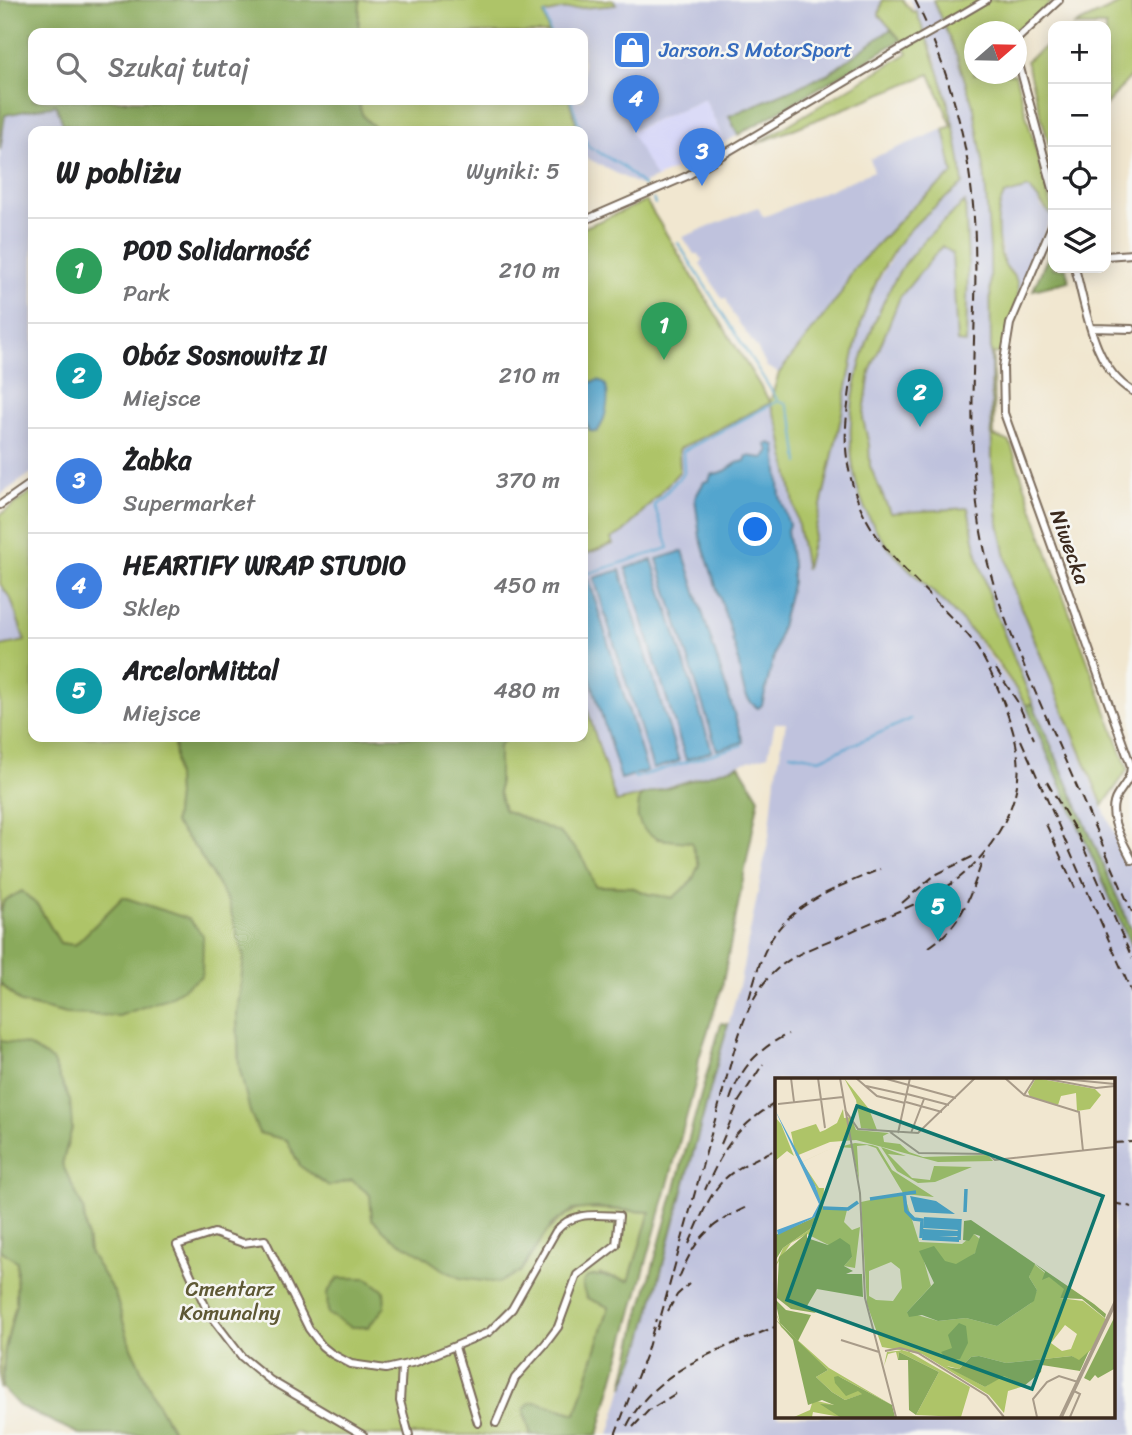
<!DOCTYPE html>
<html lang="pl">
<head>
<meta charset="utf-8">
<style>
	:root { --surface:#fff; --page:#f2f2f2; --text:#202124; --muted:#757577; --line:#e0e0e0; --accent:#1a73e8 }
	body { margin:0; font-family:Sriracha,sans-serif; background:var(--page); color:var(--text) }
	.controls { position:absolute; right:21px; top:21px; display:grid; overflow:hidden; border-radius:14px; box-shadow:0 4px 18px #0003 }
	.controls button { width:63px; height:63px; display:grid; place-items:center; padding:0; border:0; border-bottom:2px solid var(--line); background:var(--surface); color:var(--text); font:35px sans-serif }
	.compass { position:absolute; left:964px; top:21px; width:63px; height:63px; border-radius:50%; background:var(--surface); box-shadow:0 4px 18px #0003; rotate:70deg }
	.you { position:absolute; left:756px; top:530px; width:24px; height:24px; margin:-18px; border:5px solid #fff; border-radius:50%; background:#1a73e8; box-shadow:0 0 0 10px #1a73e833 }
	.badge { display:grid; place-items:center; width:46px; height:46px; border-radius:50%; background:var(--accent); color:#fff; font-size:23px; font-weight:700 }
	.pin { position:absolute; translate:-50% -58px; filter:drop-shadow(0 2px 4px #0008) }
	.pin::after { content:''; position:absolute; top:37px; width:24px; height:21px; background:inherit; clip-path:polygon(0 0,100% 0,50% 100%) }
	.list { margin:0; padding:0; list-style:none }
	h2 { display:flex; justify-content:space-between; align-items:center; height:91px; margin:0; padding:0 28px; font-size:30px }
	h2 small { font-size:23px; font-weight:400; color:var(--muted) }
	.list li { display:grid; grid-template-columns:46px 1fr auto; gap:21px; align-items:center; box-sizing:border-box; height:105px; padding:0 28px; border-top:2px solid var(--line) }
	.list b { display:block; font-size:26px; white-space:nowrap }
	.list p { margin:0; font-size:23px; white-space:nowrap; color:var(--muted) }
	.list em { font-size:23px; font-style:normal; color:var(--muted) }
	.icon { flex:none; width:38px; height:38px; fill:none; stroke:currentColor; stroke-width:2; stroke-linecap:round; stroke-linejoin:round }
	.map { position:relative; flex:none; width:1132px; height:1435px; overflow:hidden }
	.search { position:absolute; background:var(--surface); box-shadow:0 4px 18px #0003; left:28px; top:28px; width:560px; height:77px; display:flex; align-items:center; gap:18px; box-sizing:border-box; padding:0 24px; border-radius:14px; color:var(--muted); font-size:26px }
	.panel { position:absolute; background:var(--surface); box-shadow:0 4px 18px #0003; left:28px; top:126px; width:560px; height:616px; border-radius:14px }
	.map>svg:first-child { display:block }
</style>
</head>
<body>
<div class="map">
<svg width="1132" height="1435" viewBox="0 0 1132 1435">
	<rect width="100%" height="100%" fill="#f6f6f2"/>
	<filter id="ink" filterUnits="userSpaceOnUse"><feTurbulence type="fractalNoise" baseFrequency=".0143" numOctaves="2"/><feDisplacementMap in="SourceGraphic" scale="14" xChannelSelector="R" yChannelSelector="G"/><feConvolveMatrix kernelMatrix="1 2 1 2 8 2 1 2 1" color-interpolation-filters="sRGB"/></filter>
	<filter id="wash" filterUnits="userSpaceOnUse"><feTurbulence type="fractalNoise" baseFrequency=".00686" numOctaves="4" result="noise"/><feDisplacementMap in="SourceGraphic" scale="28" xChannelSelector="R" yChannelSelector="G"/><feGaussianBlur stdDeviation="1.57" result="paint"/><feColorMatrix in="noise" values="0 0 0 0 0 0 0 0 0 0 0 0 0 0 0 0 0 1.4 0 .05"/><feComposite in="paint" operator="in"/></filter>
	<g filter="url(#wash)">
		<rect width="100%" height="100%" fill="#f1e7d0"/>
		<path fill="#d7d7f8" d="M705,99L725,142L696,160L656,178L629,132Z"/>
		<path fill="#bfc2dd" fill-rule="evenodd" d="M613,0H882L879,15L891,29L828,74L730,116L738,135L725,142L705,99L630,131L656,178L639,185L583,156V131H573L577,126L569,100H583V33H549L544,14L560,10L615,5Z
			M910,0H933L957,56L974,109L984,168L990,248L992,464L998,519L1012,586L1097,796L1132,870V1435H609L623,1387L642,1342L740,982L769,837L774,787L786,723H775L768,755L616,802L583,696V555L613,544L611,539L625,531L678,450L770,403L780,428L806,567L857,335L867,302L899,244L922,217L963,184L948,100L935,56ZM965,203L968,263L966,342H957L952,253L942,246L900,297L870,372L863,418L869,445L870,466L890,513L968,508L977,554L993,607L1033,704H1026L963,622L886,543L867,511L851,458L850,436L852,410L862,357L873,326L901,268L922,243ZM777,1080H1113V1416H777Z
			M0,64L33,100H109L114,131H33V472L0,495Z
			M944,129L953,174L912,207L853,270L840,295L779,373L767,367L757,348L732,313L726,298L723,299L700,264L703,260L698,254H694L683,237L758,207L763,217L773,213L874,171L870,159Z
			M1028,188L1034,192L1042,208L1052,215L1019,293L1014,273L1005,265L997,229L999,205L1004,195Z
			M0,584L11,599L25,641L0,646Z"/>
		<path fill="#aec468" stroke="#747743" stroke-width="2" d="M360,0H613L616,5L560,10L544,14L549,33H358Z
			M882,0H902L913,12L916,11C939,67 957,123 963,184C940,203 914,221 897,246C859,302 855,349 842,413C831,465 818,517 806,569L780,428L770,403L679,449L680,471L625,531L611,539L613,544L583,555V228L646,201L770,402L779,373L840,295L853,270L912,207L953,174L944,129L952,126L930,74L756,144L908,53L901,40L879,15Z
			M933,0H1053C1021,35 1020,32 974,32V74H1015L1053,212L1052,215C1042,207 1038,196 1028,188L1004,195C995,212 996,245 1004,263C1009,274 1018,274 1018,291C1019,307 1004,336 1002,354L993,353L994,436L1010,442L1055,574L1128,769L1103,806L1012,586L998,519L992,464L990,248L984,168L974,109L957,56Z
			M1128,0H1132V75L1106,105V26H1073Z
			M1053,41V145H1049L1026,61Z
			M359,100H569L577,126L573,131H381C368,123 359,116 359,100Z
			M965,202L968,263L966,343L957,342L952,253L942,246L900,297L870,372L863,419L869,445L870,466L890,513L968,508L977,554L993,607L1033,704L1026,705C1008,675 985,645 961,620C937,594 908,571 886,544C833,477 847,382 880,310C886,296 893,281 902,268C919,243 942,222 965,202Z
			M33,491V737H174L177,796L174,823L198,851L228,902L244,957L237,1015L239,1066L259,1133L287,1140L300,1166L352,1180L371,1195L372,1219L442,1269L520,1272C537,1246 551,1216 583,1208L650,1212L629,1281L600,1274L587,1298L609,1307L576,1414L536,1402L524,1414L531,1435H305L295,1432L291,1435H175L155,1399L131,1348L115,1294L89,1252L83,1208L62,1164L72,1128L3,1042L0,1041V983L21,1003L67,1014L145,906L124,897L75,945L60,943L38,906L4,901L0,913V646L25,641L11,599L0,584V515Z
			M583,696L616,802L640,796L638,818L657,839L692,842L699,865L692,881L673,898L648,894L631,887L594,886L582,856L504,810L470,768L485,737H583Z
			M0,1250L17,1260L16,1304L5,1349L2,1388H0Z"/>
		<path fill="#8aaa5c" stroke="#626a3d" stroke-width="2" d="M0,0H360L358,33H33V100H359C359,116 368,123 381,131H103L63,124L56,105L5,115L0,150Z
			M891,29L901,40L738,135L729,116L828,74Z
			M1053,245V268H1066L1069,281L1033,290Z
			M1033,704L1132,931V948L1026,705Z
			M174,737H507L499,746V792L504,810L560,833L582,856L595,886L631,887L648,894L673,898L692,881L699,865L691,842C672,840 645,843 638,818C637,812 639,802 640,796L739,765L759,798L722,987L699,1058L696,1081L667,1188L598,1435H531L524,1409L530,1403L536,1402L576,1414L609,1307L587,1298C569,1264 615,1278 629,1281L650,1212L596,1208L573,1210L552,1224L520,1272L498,1283L460,1278L442,1269L419,1253L392,1238L372,1219L370,1195L352,1180L329,1186L300,1166L287,1140L259,1133L250,1112L239,1066L237,1015L244,957L228,902L198,851L174,823L177,796Z
			M22,891L38,906L60,943L75,945L123,897L189,919L203,935L202,976L170,997L119,1016L67,1014L21,1003L0,983V913L4,901Z
			M721,1023L728,1024L642,1342L623,1387L638,1320Z
			M0,1041L27,1045L52,1060L70,1101L72,1128L62,1164L83,1208L89,1252L115,1294L131,1348L155,1399L175,1435H81L19,1406L2,1388L5,1349L16,1304L17,1261L0,1250Z
			M338,1278H367L384,1291L385,1307L368,1327H351L328,1314L327,1293Z"/>
		<path fill="#53a5ce" stroke="#476876" stroke-width="2" d="M599,380L606,385C610,399 606,420 597,432L590,431L583,417V384Z
			M770,443L776,446L780,496L789,525L787,530L792,565V582L762,705L758,708C736,697 743,659 732,640L733,638L700,537L695,498L704,482L709,481L711,475L725,471L737,463L745,461L747,456L764,458L770,451L766,445Z
			M683,551L743,742L717,750L657,559Z
			M652,560L712,751L686,760L626,568Z
			M620,570L679,761L653,769L594,578Z
			M589,580L647,771L621,779L583,654V581Z"/>
		<g fill="none" stroke-linecap="round" stroke-linejoin="round">
			<path stroke="#53a5ce" stroke-width="2" d="M542,0L543,4
				M545,14L550,33
				M571,100L581,131
				M583,135L588,146L622,166L644,186
				M653,199L655,204
				M678,243L778,401L786,404L794,425L799,463
				M583,575L669,548L654,505L684,473L683,451L778,401
				M790,753L820,759L911,719
				M634,775L635,778L742,745"/>
		</g>
	</g>
	<g filter="url(#ink)">
		<g fill="none" stroke-linecap="round" stroke-linejoin="round">
			<defs>
				<path id="minor" d="M957,17L986,0
					M1016,40L1059,0
					M1016,53L1053,189
					M583,221L687,176L904,47
					M1053,223L1010,324L1003,367L1004,413L1131,766C1131,779 1123,786 1117,796C1105,815 1124,843 1132,860
					M1106,256L1132,254
					M1075,268C1086,308 1093,368 1132,391
					M1092,328L1132,329
					M0,505L33,482
					M455,1347L478,1423
					M402,1367L400,1401L409,1435
					M363,1435L270,1380L242,1357L209,1314L177,1245L214,1233L243,1243L265,1240L309,1329L322,1346L332,1354L351,1364L386,1369L416,1362L489,1332L512,1309L556,1231C573,1211 595,1215 619,1216L616,1245L577,1275L558,1327L546,1343L515,1378L496,1423"/>
			</defs>
			<use href="#minor" stroke="#7b6c5c" stroke-width="10"/>
			<use href="#minor" stroke="#fff" stroke-width="6"/>
			<path stroke="#3b2a1e" stroke-width="2" stroke-dasharray="10 5" stroke-linecap="butt" d="M915,0C949,69 969,142 974,218C980,319 964,419 979,519C989,590 1019,654 1047,719C1075,783 1104,848 1132,912
				M852,373C849,401 843,430 847,458C857,529 895,559 942,608C951,618 962,627 971,639C986,659 995,682 1005,705
				M996,669L1017,701L1034,739
				M1021,740L1132,993
				M1047,782L1078,835L1132,958
				M1046,824L1075,888
				M902,903L935,875L974,856
				M929,947C964,924 970,894 984,857
				M749,999C755,978 760,957 772,938C795,901 842,886 880,869
				M806,1080L807,1079
				M730,1100C740,1068 758,1049 788,1034
				M1113,1143L1132,1142
				M721,1144L739,1101L763,1064
				M705,1190C724,1147 735,1128 777,1102
				M1113,1203L1132,1207
				M689,1244C715,1185 715,1176 777,1149
				M679,1278C695,1239 707,1226 745,1208
				M668,1311L677,1295L689,1284
				M657,1330L734,1051C743,1022 752,992 775,971C795,952 825,943 850,932C880,918 913,907 942,890C984,865 1024,808 1018,757C1016,736 1008,716 1001,696
				M627,1426C655,1368 721,1350 777,1326
				M633,1427L649,1410L680,1391
				M615,1435L647,1351L656,1319"/>
			<defs>
				<path id="minor-bridge" d="M904,47L957,17"/>
			</defs>
			<use href="#minor-bridge" stroke="#7b6c5c" stroke-width="10" stroke-linecap="butt"/>
			<use href="#minor-bridge" stroke="#fff" stroke-width="6"/>
		</g>
	</g>
	<defs>
		<symbol id="shop-square" viewBox="-11 -11 22 22"><rect x="-9" y="-9" width="18" height="18" rx="4" fill="#3f7fe0" stroke="#f6f6f2"/><path d="M-5-2.5h2.3a2.7 3.5 0 0 1 5.4 0H5L5.5 6h-11ZM-1.5-2.5h3a1.5 2.3 0 0 0-3 0Z" fill="#fff"/></symbol>
	</defs>
	<g fill-rule="evenodd">
		<use href="#shop-square" x="610" y="28" width="44" height="44"/>
	</g>
	<g text-anchor="middle" stroke-width="5" stroke-linejoin="round" paint-order="stroke">
		<g font-size="21" fill="#366cbe" stroke="#f6f6f2" text-anchor="start">
			<text x="659" y="57">Jarson.S MotorSport</text>
		</g>
		<g font-size="21" fill="#3b2a1e" stroke="#f6f6f2">
			<text transform="translate(1070 547) rotate(70)" y="7">Niwecka</text>
		</g>
		<g font-size="21" fill="#5e5834" stroke="#f6f6f2">
			<text x="230" y="1296">Cmentarz<tspan x="230" dy="24">Komunalny</tspan></text>
		</g>
	</g>
	<g transform="translate(775 1078)">
		<rect width="340" height="340" fill="#f1e7d0"/>
		<path d="M69,0L94,31L102,52L86,50L81,22ZM261,0L320,11L326,17L315,31L302,33L301,15L286,18L283,27L255,19L253,14ZM68,31L69,40L76,39L81,52L114,55L108,58L109,64L125,66L134,74L148,79L213,77L218,83L163,84L81,62L55,64L21,78L16,54L41,46L45,54L50,52L62,45ZM0,39L6,46L19,78L12,73L0,83ZM80,65L97,67L103,69L117,92L159,119L129,116L144,164L187,166L199,156L207,163L200,175L181,189L147,176L156,208L132,234L163,243L191,240L222,248L256,225L262,212L254,199L259,186L290,211L285,220L308,223L332,242L318,270L304,283L297,278L231,285L204,278L196,279L184,291L172,288L210,309L228,297L249,308L233,313L229,335L214,317L147,276L107,269L92,226L86,124L128,115L101,70L92,67L82,68L84,102L77,70L64,69ZM116,184L125,191L127,210L118,223L101,222L94,218V193ZM290,247L302,256L296,271L287,273L276,265ZM66,66L27,84L44,110H49L48,130L72,132L69,144L77,152L85,149L80,190L69,188L77,179L32,156L16,165L0,189L8,170L35,151L42,139L35,142L45,131L41,109L25,85ZM106,69L131,78L113,76L137,100L155,102L159,88L197,89L160,104L143,105L122,93ZM0,233L7,248L54,290L117,327L63,298L88,316L70,322L57,314L41,299L53,292L6,249ZM131,272L195,309L186,339L141,337L164,294L124,274L123,282L121,274L113,276L109,288L112,274ZM38,322L59,327L65,339L38,334L37,339H19L35,332Z" fill="#aec468" fill-rule="evenodd"/>
		<path d="M43,138L35,151L8,170L0,183V157ZM196,142L319,226L331,236L330,240L307,221L285,220L289,211L274,199L267,202L270,194L260,186L254,199L262,212L259,223L222,248L191,240L163,243L147,237L134,239L132,234L159,205L144,173L159,168L170,183L181,186L200,175L205,158L199,156L194,163L188,162L189,143ZM32,155V160L53,167L65,160L75,167L77,179L69,188L78,193L71,196H87L88,219L42,211L32,228L41,235L16,231L2,220L4,179ZM0,221L11,232L36,237L23,263L5,245ZM339,240V291L323,300L320,297L315,303L309,300ZM0,241L53,292L41,299L57,314L70,322L87,316L83,313L71,318L60,305L59,299L63,298L117,327L120,339H65L45,326L59,327L47,322L33,327L18,262ZM184,245L191,248L193,265L185,281L172,282L166,274L177,270L173,257ZM314,273L305,293L267,287L266,294L249,308L229,298L210,309L172,289L184,291L196,279L204,278L231,285L297,278L304,282ZM124,274L164,294L141,337L134,332L133,282H123Z" fill="#8aaa5c"/>
		<path d="M0,32L40,107L46,124L44,134L40,139L3,157L2,152L37,139L44,126ZM135,118L161,123L180,136L140,134ZM149,139L185,141L184,152L148,150ZM148,151L184,153V158H164L184,159V164L147,162Z" fill="#53a5ce"/>
		<path fill="none" stroke="#53a5ce" stroke-width="3.5" d="M129,114L131,133L139,141L147,142L146,160M95,121L141,114M48,130L73,131L83,124M190,134L191,111M184,162L185,141"/>
		<path fill="none" stroke="#a89b89" stroke-width="2" d="M16,0L19,24M43,0L50,50M65,0L85,115L90,220L121,339M81,0L102,18L130,25M108,0L181,20M230,0L249,17L260,0M267,0L321,10L340,8M278,0L340,6M91,8L132,17M132,16L174,27M249,17L304,34L308,73M131,24L167,34M3,26L68,19M70,32L83,51L143,55L200,0M115,54L144,75L213,76L220,82L340,69M123,55L135,0M136,55L149,21M66,262L104,274M110,273L125,270L143,275L212,318L229,339M262,339L258,321L272,304L284,298L303,304M285,339L340,223M287,339L340,227M295,339L305,316L299,313"/>
		<path fill="#0f766e" fill-opacity="0.15" stroke="#0f766e" stroke-width="3.5" d="M82,28L328,118L257,311L12,222Z"/>
		<rect width="340" height="340" fill="none" stroke="#3b2a1e" stroke-width="3.5"/>
	</g>
</svg>
<div class="controls">
<button>+</button>
<button>−</button>
<button><svg class="icon" aria-label="locate" viewBox="0 0 24 24"><circle cx="12" cy="12" r="6"/><path d="M12 2v4M12 18v4M2 12h4M18 12h4"/></svg></button>
<button><svg class="icon" aria-label="layers" viewBox="0 0 24 24"><path d="M12 4l9 5-9 5-9-5zM3 14l9 5 9-5"/></svg></button>
</div>
<svg class="compass" viewBox="-18 -18 36 36"><path d="M0-13l5 13h-10z" fill="#e53935"/><path d="M0 13l5-13h-10z" fill="#757577"/></svg>
<div class="you"></div>
<div class="pin badge" style="left:664px;top:360px;background:#2e9e5b">1</div>
<div class="pin badge" style="left:920px;top:427px;background:#0f9aa8">2</div>
<div class="pin badge" style="left:702px;top:186px;background:#3f7fe0">3</div>
<div class="pin badge" style="left:636px;top:133px;background:#3f7fe0">4</div>
<div class="pin badge" style="left:938px;top:941px;background:#0f9aa8">5</div>
<div class="search"><svg class="icon" aria-label="search" viewBox="0 0 24 24"><circle cx="10" cy="10" r="6"/><path d="M15 15l6 6"/></svg>Szukaj tutaj</div>
<section class="panel">
<h2>W pobliżu<small>Wyniki: 5</small></h2>
<ul class="list">
<li><span class="badge" style="background:#2e9e5b">1</span><div><b>POD Solidarność</b><p>Park</p></div><em>210 m</em></li>
<li><span class="badge" style="background:#0f9aa8">2</span><div><b>Obóz Sosnowitz II</b><p>Miejsce</p></div><em>210 m</em></li>
<li><span class="badge" style="background:#3f7fe0">3</span><div><b>Żabka</b><p>Supermarket</p></div><em>370 m</em></li>
<li><span class="badge" style="background:#3f7fe0">4</span><div><b>HEARTIFY WRAP STUDIO</b><p>Sklep</p></div><em>450 m</em></li>
<li><span class="badge" style="background:#0f9aa8">5</span><div><b>ArcelorMittal</b><p>Miejsce</p></div><em>480 m</em></li>
</ul>
</section>
</div>
</body>
</html>
